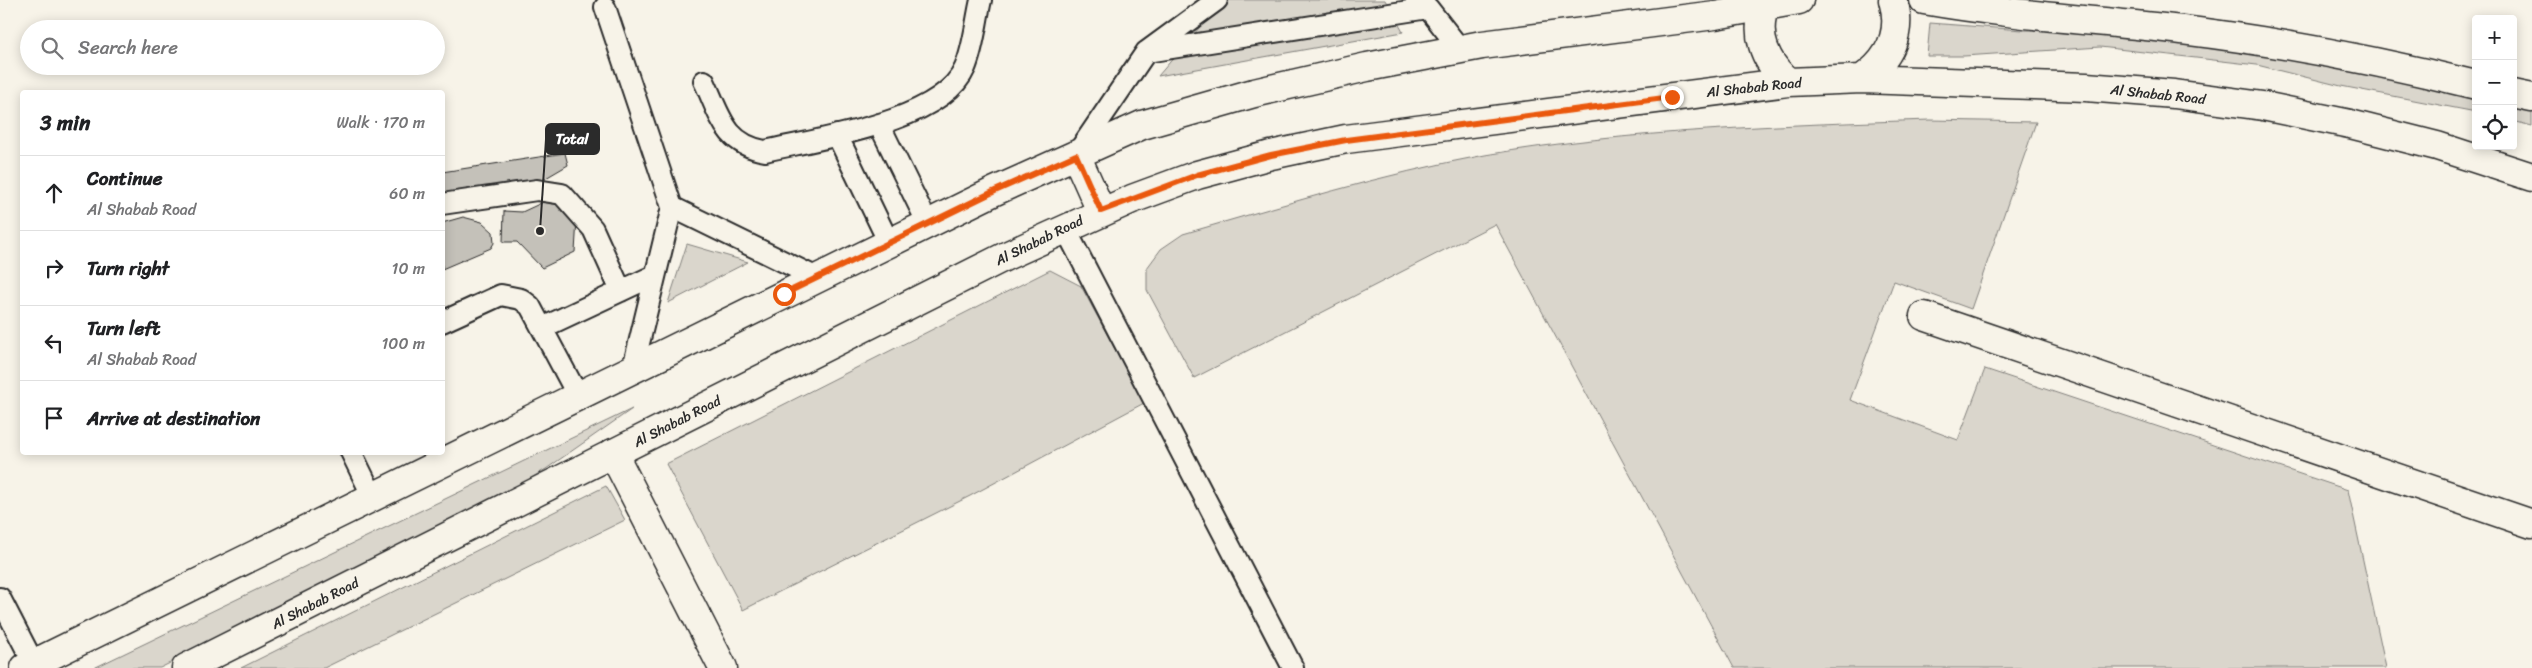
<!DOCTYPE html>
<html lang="en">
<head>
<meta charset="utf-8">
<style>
	:root { --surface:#fff; --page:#f2f2f2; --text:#202124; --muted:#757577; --line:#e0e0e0 }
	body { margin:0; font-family:Sriracha,sans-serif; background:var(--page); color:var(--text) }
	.controls { position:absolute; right:15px; top:15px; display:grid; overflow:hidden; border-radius:5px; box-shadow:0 2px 12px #0003 }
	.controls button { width:45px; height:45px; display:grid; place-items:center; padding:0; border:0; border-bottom:1px solid var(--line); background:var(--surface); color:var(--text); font:25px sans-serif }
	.stop { position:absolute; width:15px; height:15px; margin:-11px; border:4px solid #ea580c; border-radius:50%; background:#fff }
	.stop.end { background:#ea580c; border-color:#fff; box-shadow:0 1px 5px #0008 }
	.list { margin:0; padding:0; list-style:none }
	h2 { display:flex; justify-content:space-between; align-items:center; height:65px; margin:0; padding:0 20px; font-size:21px }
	h2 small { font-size:16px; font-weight:400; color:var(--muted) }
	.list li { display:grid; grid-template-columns:32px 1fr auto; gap:15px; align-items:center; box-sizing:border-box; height:75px; padding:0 20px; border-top:1px solid var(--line) }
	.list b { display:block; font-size:19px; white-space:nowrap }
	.list p { margin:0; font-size:16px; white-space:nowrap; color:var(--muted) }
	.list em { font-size:16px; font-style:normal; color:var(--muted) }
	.icon { flex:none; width:28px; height:28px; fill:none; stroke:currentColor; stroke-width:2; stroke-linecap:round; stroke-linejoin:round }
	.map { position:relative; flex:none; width:2532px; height:668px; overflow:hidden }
	.search { position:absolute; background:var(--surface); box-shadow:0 2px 12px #0003; left:20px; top:20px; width:425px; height:55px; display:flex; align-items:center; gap:12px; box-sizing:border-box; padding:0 18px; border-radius:28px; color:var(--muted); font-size:19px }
	.panel { position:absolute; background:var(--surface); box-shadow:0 2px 12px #0003; left:20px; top:90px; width:425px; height:365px; border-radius:5px }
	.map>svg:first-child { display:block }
</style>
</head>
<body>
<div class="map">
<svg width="2532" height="668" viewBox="0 0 2532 668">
	<rect width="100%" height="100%" fill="#f7f3e8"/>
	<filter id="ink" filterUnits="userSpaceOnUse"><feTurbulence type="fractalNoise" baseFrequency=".02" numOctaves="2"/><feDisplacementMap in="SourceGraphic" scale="10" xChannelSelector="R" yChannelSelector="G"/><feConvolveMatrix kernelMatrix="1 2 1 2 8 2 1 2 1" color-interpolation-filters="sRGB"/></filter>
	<g filter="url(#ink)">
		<path fill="#dad6cc" stroke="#82807c" d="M1223,0H1385L1403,32L1158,76Z
			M1930,23L2022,30L2209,32L2476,87V112L2341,86L2257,65L2100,47L1964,56H1927Z
			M2513,97L2532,102V126L2513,121Z
			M1930,120L2036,122L1971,309L1894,281L1850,400L1958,440L1985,369L2348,490L2386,668H1734L1495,224L1194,378L1147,290V268L1161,249L1183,234C1283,205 1383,174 1485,155C1629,130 1784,125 1930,120Z
			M687,244L748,262L668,303Z
			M1050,270L1081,286L1144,403L970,496L743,610L666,464Z
			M632,409L546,469L482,508L160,668H94Z
			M606,486L625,520L324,668H241Z"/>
		<path fill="#c4c1b9" stroke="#2b2b2b" d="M565,153L568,165L539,182L442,198V172Z
			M550,199L577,219L575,252L542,268L517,242H503L504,211L522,212Z
			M463,217L482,222L493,232L494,243L491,248L442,269V223Z"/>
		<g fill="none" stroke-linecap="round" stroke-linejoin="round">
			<defs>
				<path id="lane" d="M1416,2L1428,8L1460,49
					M605,7L672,207L633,368
					M1146,52L1428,8
					M704,81C720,114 724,144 765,151C817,139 942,122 965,68C974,47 976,21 981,0
					M879,124L928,224
					M837,135L889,243
					M1076,155L1146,52L1217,0
					M442,204L537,190L562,194L593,229L621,291
					M672,207L817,278
					M1065,228L1293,668
					M442,322L501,295L521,299L530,306L578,396
					M542,328L655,275
					M351,452L373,497
					M0,598L34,664"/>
				<path id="street" d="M1924,316L2532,524
					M613,453L723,668"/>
				<path id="secondary" d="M1767,0C1753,32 1763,60 1788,82
					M1924,0C2009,15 2096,20 2182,30C2281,42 2379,61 2476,85
					M1862,79C1889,60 1903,33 1893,0
					M2513,94L2532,98
					M1076,155L1101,211
					M25,668L995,191L1142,125L1254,93L1367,67L1482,45L1715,15L1799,0
					M186,668L1006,256L1132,199L1197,175L1271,155L1346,139L1788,82L1862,79L2086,87L2174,94L2263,106L2350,124L2437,146L2532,177"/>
			</defs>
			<use href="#lane" stroke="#2b2b2b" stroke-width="24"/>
			<use href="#street" stroke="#2b2b2b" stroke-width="31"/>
			<use href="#secondary" stroke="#2b2b2b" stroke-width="31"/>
			<use href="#lane" stroke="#f7f3e8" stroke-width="20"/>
			<use href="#street" stroke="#f7f3e8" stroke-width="28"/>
			<use href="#secondary" stroke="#f7f3e8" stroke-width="28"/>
		</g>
	</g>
	<g fill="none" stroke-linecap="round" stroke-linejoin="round" filter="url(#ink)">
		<path stroke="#ea580c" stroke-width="6" d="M784,294L995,191L1076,155L1101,211L1197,175L1271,155L1346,140L1672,97"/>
	</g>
	<g text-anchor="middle" stroke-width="5" stroke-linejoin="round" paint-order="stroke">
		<g font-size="14" fill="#2b2b2b" stroke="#f7f3e8">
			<text transform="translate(1754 87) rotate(-6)" y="5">Al Shabab Road</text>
			<text transform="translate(2158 94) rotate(6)" y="5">Al Shabab Road</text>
			<text transform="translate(1039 240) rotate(-26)" y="5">Al Shabab Road</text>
			<text transform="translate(677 421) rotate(-27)" y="5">Al Shabab Road</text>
			<text transform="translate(315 603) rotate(-27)" y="5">Al Shabab Road</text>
		</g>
	</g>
	<path fill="none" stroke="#2b2b2b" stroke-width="2" d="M540 231L546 139"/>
	<circle fill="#2b2b2b" stroke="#f7f3e8" stroke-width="2" cx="540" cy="231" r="5"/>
	<rect fill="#2b2b2b" stroke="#2b2b2b" stroke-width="2" x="546" y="124" width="53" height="30" rx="5"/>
	<g font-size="15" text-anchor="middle" font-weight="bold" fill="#fff">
		<text x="572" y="144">Total</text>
	</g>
</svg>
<div class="controls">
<button>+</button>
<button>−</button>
<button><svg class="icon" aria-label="locate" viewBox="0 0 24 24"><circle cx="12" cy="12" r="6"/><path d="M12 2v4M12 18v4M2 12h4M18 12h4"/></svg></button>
</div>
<div class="stop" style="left:784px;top:294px"></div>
<div class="stop end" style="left:1672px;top:97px"></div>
<div class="search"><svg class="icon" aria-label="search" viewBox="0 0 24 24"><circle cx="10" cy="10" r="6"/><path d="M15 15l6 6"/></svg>Search here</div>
<section class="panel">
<h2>3 min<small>Walk · 170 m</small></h2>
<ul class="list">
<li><svg class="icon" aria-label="ahead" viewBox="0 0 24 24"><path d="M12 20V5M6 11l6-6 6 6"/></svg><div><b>Continue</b><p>Al Shabab Road</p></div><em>60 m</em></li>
<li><svg class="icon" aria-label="right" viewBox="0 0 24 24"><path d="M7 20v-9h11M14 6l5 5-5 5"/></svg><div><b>Turn right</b></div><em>10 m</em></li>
<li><svg class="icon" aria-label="left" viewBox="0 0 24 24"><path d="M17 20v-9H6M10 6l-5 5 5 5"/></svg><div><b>Turn left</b><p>Al Shabab Road</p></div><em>100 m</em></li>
<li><svg class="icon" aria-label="arrive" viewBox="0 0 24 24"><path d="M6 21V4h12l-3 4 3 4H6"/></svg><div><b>Arrive at destination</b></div></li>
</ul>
</section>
</div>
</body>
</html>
